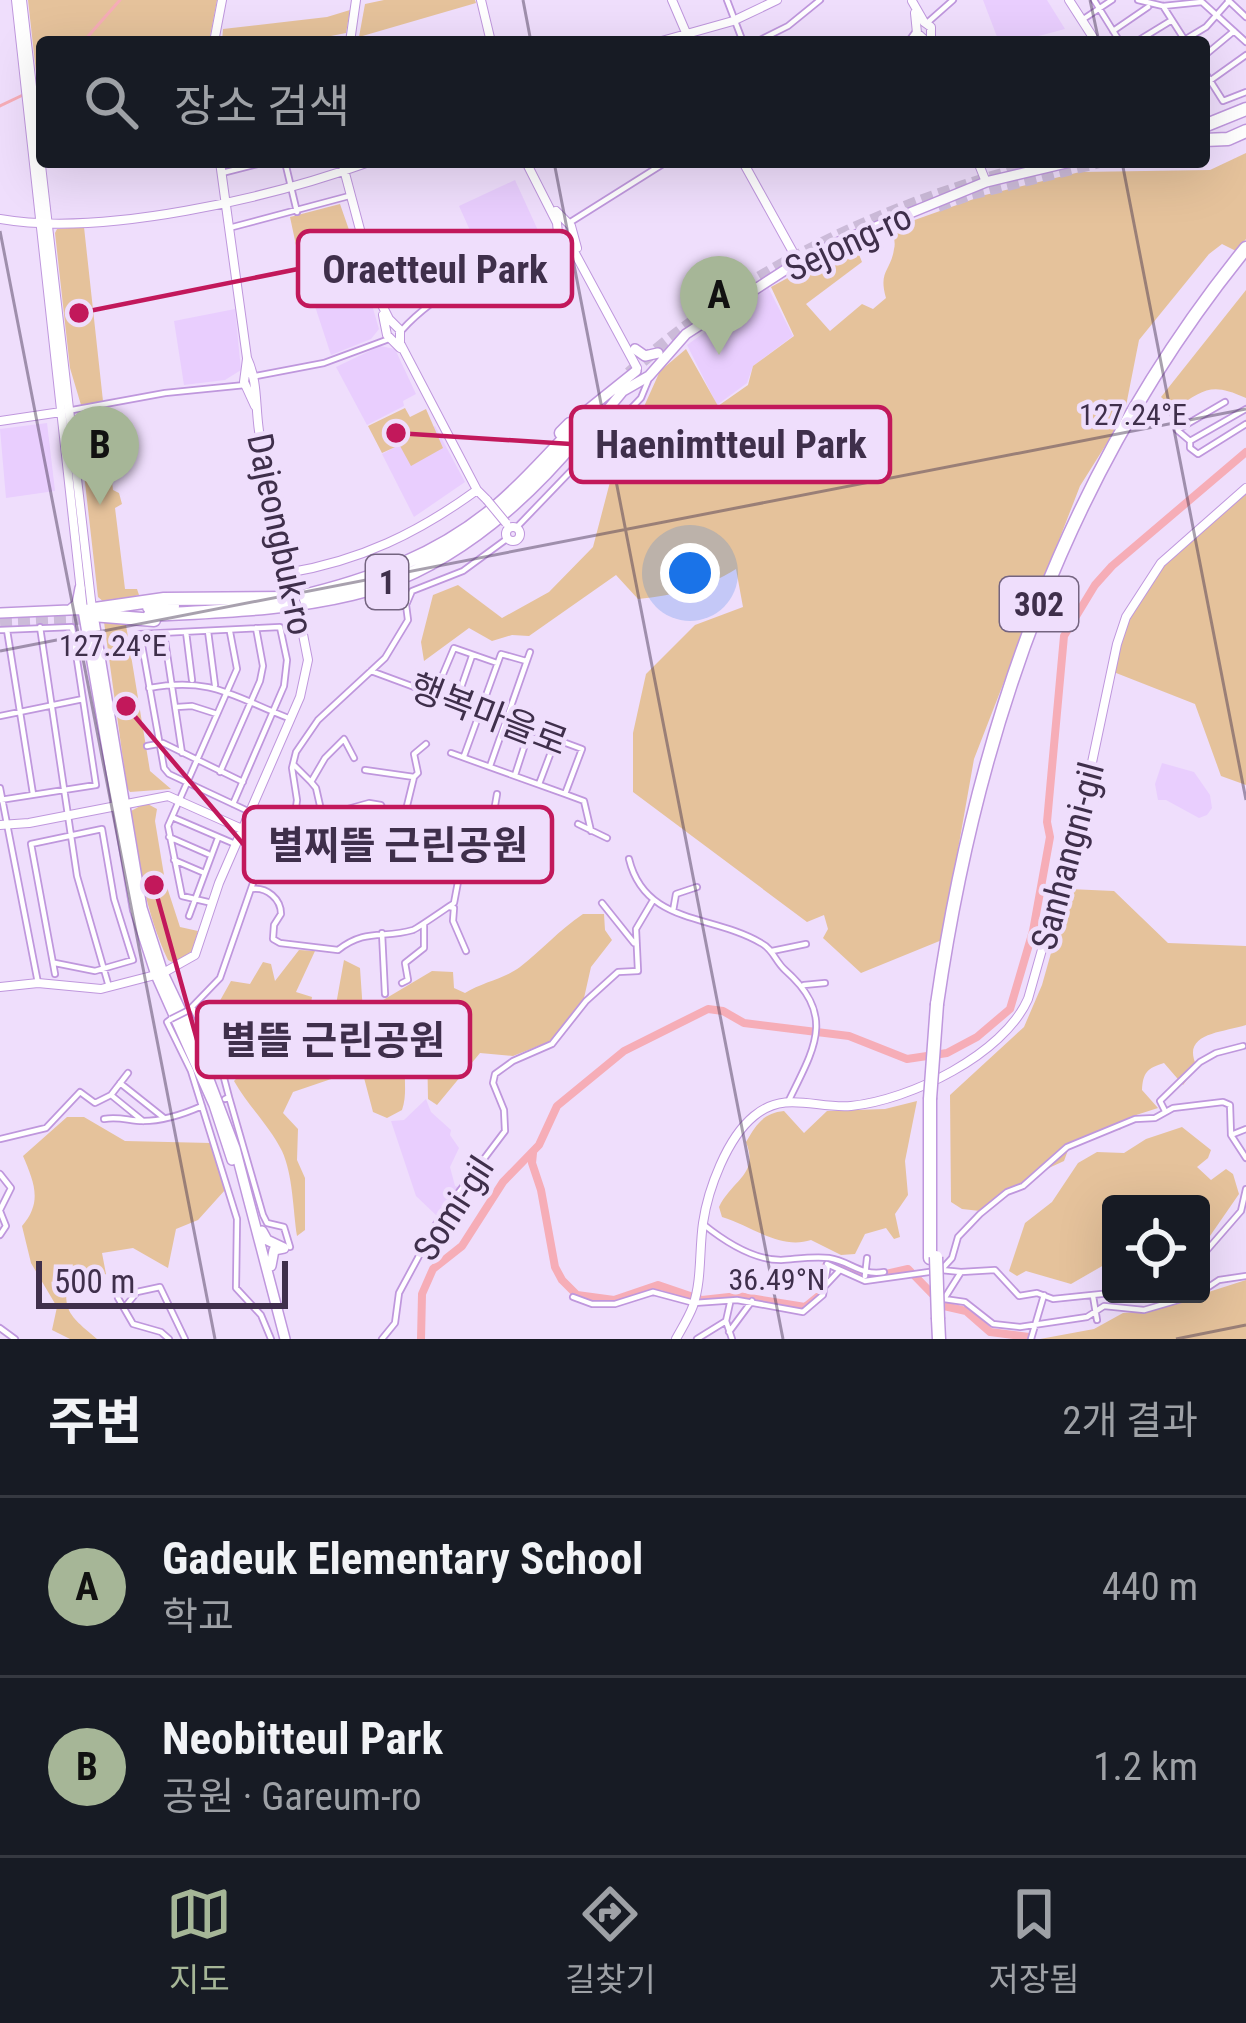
<!DOCTYPE html>
<html lang="ko">
<head>
<meta charset="utf-8">
<style>
	:root { --surface:#171b24; --page:#242831; --text:#f1f3f6; --muted:#9ea1a6; --line:#363941; --accent:#a6b697 }
	body { margin:0; font-family:"Roboto Condensed","Noto Sans KR",sans-serif; background:var(--page); color:var(--text) }
	.controls { position:absolute; right:36px; bottom:36px; display:grid; overflow:hidden; border-radius:12px; box-shadow:0 12px 48px #0002 }
	.controls button { width:108px; height:108px; display:grid; place-items:center; padding:0; border:0; border-bottom:3px solid var(--line); background:var(--surface); color:var(--text); font:60px sans-serif }
	.scale { position:absolute; left:36px; bottom:30px; width:252px; box-sizing:border-box; padding-left:12px; border:6px solid #3f2f4b; border-top:0; font-size:33px; line-height:42px; white-space:nowrap; color:#3f2f4b; -webkit-text-stroke:9px #efdefc; paint-order:stroke }
	.you { position:absolute; left:690px; top:573px; width:42px; height:42px; margin:-30px; border:9px solid #fff; border-radius:50%; background:#1a73e8; box-shadow:0 0 0 18px #1a73e833 }
	.badge { display:grid; place-items:center; width:78px; height:78px; border-radius:50%; background:var(--accent); color:#111; font-size:39px; font-weight:700 }
	.pin { position:absolute; translate:-50% -99px; filter:drop-shadow(0 3px 6px #0008) }
	.pin::after { content:''; position:absolute; top:63px; width:42px; height:36px; background:inherit; clip-path:polygon(0 0,100% 0,50% 100%) }
	.list { margin:0; padding:0; list-style:none }
	h2 { display:flex; justify-content:space-between; align-items:center; height:156px; margin:0; padding:0 48px; font-size:51px }
	h2 small { font-size:39px; font-weight:400; color:var(--muted) }
	.list li { display:grid; grid-template-columns:78px 1fr auto; gap:36px; align-items:center; box-sizing:border-box; height:180px; padding:0 48px; border-top:3px solid var(--line) }
	.list b { display:block; font-size:45px; white-space:nowrap }
	.list p { margin:0; font-size:39px; white-space:nowrap; color:var(--muted) }
	.list em { font-size:39px; font-style:normal; color:var(--muted) }
	.icon { flex:none; width:66px; height:66px; fill:none; stroke:currentColor; stroke-width:2; stroke-linecap:round; stroke-linejoin:round }
	.map { position:relative; flex:none; width:1246px; height:1339px; overflow:hidden }
	.search { position:absolute; background:var(--surface); box-shadow:0 12px 48px #0002; left:36px; right:36px; top:36px; height:132px; display:flex; align-items:center; gap:30px; box-sizing:border-box; padding:0 42px; border-radius:12px; color:var(--muted); font-size:45px }
	.sheet { height:516px; background:var(--surface) }
	nav { display:flex; justify-content:space-around; align-items:center; box-sizing:border-box; height:168px; border-top:3px solid var(--line); background:var(--surface); font-size:33px; color:var(--muted) }
	nav a { display:grid; justify-items:center; gap:6px }
	nav .on { color:var(--accent) }
	.map>svg:first-child { display:block }
</style>
</head>
<body>
<div class="map">
<svg width="1246" height="1339" viewBox="0 0 1246 1339">
	<rect width="100%" height="100%" fill="#efdefc"/>
	<path fill="#e9cefe" d="M983,0H1047L1065,29L1016,42H999Z
		M515,180L541,237L486,266L459,206Z
		M356,250L379,329L371,339L331,355L310,291L342,282L336,256Z
		M768,287L793,336L753,366L747,383L717,405L687,345Z
		M235,309L241,370L225,380L184,385L174,321Z
		M380,346L395,349L416,394L403,401L404,406L367,425L336,367Z
		M47,423L55,491L6,498L0,429Z
		M435,426L465,482L414,517L382,454Z
		M1162,763L1194,772L1210,795L1212,808L1207,815L1199,818L1166,800H1158L1155,784Z
		M426,1099L431,1112L451,1130L450,1135L459,1148L450,1167L455,1186L460,1188L437,1216L416,1196L391,1121L404,1120Z"/>
	<path fill="#e5c29b" d="M28,0H217L209,42H42V126Z
		M384,0H475L476,3L359,37L365,4Z
		M350,10L346,33L301,42H222L223,29L327,17Z
		M1246,153V239L1236,251L1222,244L1209,254L1139,340L1124,416L1080,486L974,759L942,940L861,973L823,938L828,929L824,915L807,922L633,792V733L646,674L695,625L743,607L736,569C705,589 674,595 638,599L616,575L529,636L512,635L492,641L469,628L424,661L421,642L433,595L458,585L502,618L549,592L593,547L610,482L660,371L686,349L718,406L748,385L753,366L794,336L771,287L854,242L862,262L806,304L830,331L862,304L873,309L886,298C878,271 891,271 894,249C896,242 893,235 892,228L985,195L1080,172L1210,170Z
		M340,204L356,250L336,256L342,282L306,292L290,217Z
		M84,227L103,401L81,405L70,368L55,233L57,229Z
		M1246,290V398C1211,382 1205,389 1174,409L1161,397Z
		M405,408L410,417L426,409L443,448L411,466L400,446L404,443L382,453L368,426Z
		M104,411L113,490L119,493L122,504L115,508L125,589H137L139,595L105,603L98,597L78,421L82,414Z
		M1246,490V785L1221,776L1195,704L1111,671L1134,602L1161,563Z
		M104,622L126,625L150,771L171,789L130,792L127,788Z
		M146,803L157,809L155,821L165,881L180,927L198,931L192,951L174,963L168,960C146,913 138,863 131,811Z
		M1069,889L1114,891L1168,943L1246,946V1025C1221,1033 1180,1033 1197,1067L1183,1085L1164,1063C1147,1068 1143,1073 1142,1090L1158,1108L1130,1117L1120,1130L1103,1131L1071,1142L1064,1161L1040,1172L1024,1188L1007,1190L980,1211L962,1209L951,1202L950,1095L1024,1027L1042,985Z
		M583,914H604L605,930L612,940L591,967L584,998L551,1041L513,1056L480,1053L437,1105L428,1099L427,1046L413,1045C398,1066 410,1087 402,1110L387,1118L373,1112L363,1074L340,1076L293,1092L283,1113L298,1129L297,1160L305,1178V1230L297,1236C293,1210 293,1175 282,1151C269,1125 248,1106 234,1081L257,1057L262,1036L246,1022L215,1037L208,1022L231,981L250,984L263,962L271,964L275,981L299,950L315,951L296,992L312,997L308,1021L332,1027L344,960L360,968L363,1012L432,971L453,972L454,988L465,993C482,982 504,979 520,967C542,950 559,930 583,914Z
		M917,1101L905,1161L908,1195L895,1214L900,1237L894,1239L886,1228L865,1234L855,1254L841,1255L811,1240C780,1250 752,1226 722,1217L719,1207C733,1179 759,1175 746,1142C756,1125 763,1113 784,1111L804,1133L827,1111L885,1109Z
		M67,1117H84L125,1141L211,1143L225,1190L198,1220L176,1229L168,1268L133,1248L102,1253L106,1274L94,1280L69,1275C61,1311 70,1316 97,1339H70L52,1330L57,1307L31,1263L22,1226C43,1202 34,1182 23,1156Z
		M1182,1127L1211,1150L1208,1158L1197,1167L1211,1180L1226,1169L1233,1174L1239,1194L1201,1249V1204H1111V1261L1071,1284L1026,1271L1017,1276L1009,1271L1025,1223L1052,1202L1078,1163L1097,1152L1124,1153L1146,1139Z
		M1246,1280V1339H1040L1094,1329L1123,1313L1149,1311Z"/>
	<g fill="none" stroke-linecap="round" stroke-linejoin="round">
		<path stroke="#f6adb7" stroke-width="3" d="M83,42L120,0
			M0,106L25,94"/>
		<path stroke="#f6adb7" stroke-width="8" d="M533,1153L532,1163L541,1190L555,1267L562,1280L577,1295L614,1300L658,1285L702,1300L738,1296L805,1307L821,1294L822,1271L829,1262L868,1278L908,1269L944,1306L966,1311L990,1332L1029,1337
			M421,1339L422,1294L433,1269L462,1246L503,1182L539,1145L557,1106L624,1051L708,1009L723,1011L744,1023L849,1036L907,1059L947,1053L977,1037L1010,1009L1033,931L1050,837L1047,822L1064,636L1095,585L1112,566L1246,452"/>
		<path stroke="#ccbbd9" stroke-width="12" stroke-dasharray="12 6" stroke-linecap="butt" d="M938,206L971,194L1100,162
			M629,373C750,265 890,202 1046,162
			M0,622L95,618"/>
		<defs>
			<path id="street" d="M727,0L743,42
				M1094,0L1120,42
				M1138,0L1163,6L1202,2L1246,42
				M1228,0L1246,17
				M1163,6L1186,42
				M1082,20L1112,0
				M927,23L953,0
				M1113,31L1148,7
				M756,42L788,26L820,0
				M908,42L916,31
				M1136,42L1172,20
				M1181,42L1206,27L1229,1
				M1204,56L1234,31
				M1204,71L1223,101L1246,92
				M1204,85L1246,55
				M285,162L297,212
				M222,173L266,162
				M569,223L666,162
				M229,228L349,196
				M402,330C433,295 515,247 561,235
				M256,376L324,363L389,339
				M1246,409L1190,441V448L1198,454L1246,424
				M67,411L165,393L245,385
				M1190,441L1177,430L1225,402
				M516,528L641,398L650,376
				M40,627L77,876L109,987
				M0,630L72,627L96,785L0,800
				M7,630L33,794
				M208,631L215,685
				M186,632L192,680
				M164,634L182,753
				M371,671L582,749L565,794L584,801L591,831
				M149,688C213,676 235,698 291,719
				M435,693L454,648L497,663
				M456,702L472,656
				M177,707L192,706L217,714
				M0,716L83,699
				M147,746L163,743L243,782
				M451,753L565,794
				M464,756L501,654L526,661
				M294,765L311,782
				M490,766L530,652
				M365,770L414,777L418,773L414,754L426,744
				M220,772L260,681L263,666L256,628
				M515,775L530,729
				M539,784L556,739
				M0,788L38,983
				M233,804L284,686L287,660L280,627L140,634L164,768L169,774L250,812
				M172,817L235,844
				M337,822L321,810L316,788L311,782L325,758L344,739L354,758
				M578,824L607,838
				M169,837L208,854
				M366,843L382,824L414,844L416,852L383,856L337,822L344,810L369,803L381,805L387,818L405,814L414,777
				M629,859C645,925 712,914 761,943C773,949 775,961 785,970C836,1015 815,1047 789,1100
				M174,860L202,872
				M252,889C267,887 281,899 281,914L274,925L273,939L280,943L338,950C366,928 383,939 413,930C418,928 448,907 454,903L464,850L492,823L497,794
				M212,903L182,896L168,826L237,669L230,632
				M602,903L634,943
				M450,907L454,908L453,921L466,951
				M673,911L676,894L697,887
				M189,916L218,838
				M382,933L385,994
				M772,951L806,944
				M55,963L95,971L133,960L114,899L102,829L31,844L55,974
				M402,983L408,980L405,963L424,948V924
				M804,985L825,983
				M193,1009L219,1059L229,1097L225,1099
				M189,1010L220,978L253,883L292,837L297,800L292,768L296,752L318,720L385,658L408,620L406,605L412,591L463,571L508,538
				M171,1019L167,1022L191,1071L237,1219L236,1288L261,1315L271,1339
				M120,1083L164,1118
				M111,1095L128,1073
				M229,1097L263,1215L267,1223L284,1227L290,1247
				M1165,1111L1160,1101L1200,1062L1216,1053L1243,1046
				M104,1119C119,1116 129,1121 143,1121C164,1121 184,1114 202,1106
				M1231,1135L1246,1129
				M0,1139L46,1128L80,1092L95,1103L111,1095L143,1121
				M0,1174L11,1188L0,1210
				M0,1211L6,1226L0,1235
				M703,1224C724,1241 752,1260 781,1260C797,1259 813,1256 829,1258C850,1261 860,1276 884,1272
				M1201,1257L1241,1211L1246,1189
				M827,1264L865,1281L936,1271
				M961,1272L995,1270L1019,1296L1037,1293L1053,1299L1111,1293
				M865,1276L867,1258
				M825,1286L840,1270
				M1201,1292L1219,1280L1246,1276
				M1199,1294L1144,1310L1104,1306L1087,1317L1020,1327L993,1324L965,1302L944,1299L961,1272L941,1270L952,1258L958,1237L980,1214L1007,1192L1023,1186L1067,1147L1135,1119L1155,1118L1173,1108L1223,1102L1230,1105L1231,1135L1246,1158
				M1093,1296L1097,1320
				M573,1297L592,1304H615L653,1292L694,1303L737,1300L803,1312L823,1295L828,1265
				M118,1298L133,1324L161,1332L169,1339
				M125,1307L137,1292L160,1287L185,1339
				M726,1321L732,1339
				M0,1328L15,1339
				M729,1332L752,1301
				M382,1339L395,1323L399,1293L440,1217L505,1131L504,1110L493,1083L495,1074L513,1061L552,1044L586,1001L618,972L638,971L636,929L652,902
				M697,1339L726,1321L730,1303
				M1031,1339L1044,1295"/>
			<path id="secondary" d="M16,0L83,610
				M22,0L92,609
				M481,0L491,42
				M672,0L690,42
				M1069,0L1096,42
				M912,1L924,22L931,27V42
				M915,13L917,33L927,42
				M214,42L222,0
				M350,42L356,0
				M658,42L733,21L777,0
				M220,162L247,358C258,382 255,403 259,431C267,481 277,533 290,582
				M342,162L379,301
				M526,162L557,223L558,233L570,244L637,368
				M743,162L799,263
				M978,162L986,182
				M556,211L571,226L577,248
				M0,219C103,237 270,198 369,162
				M379,299L389,319L400,330V343L477,490L487,500
				M383,315L387,335L400,348
				M247,359L244,382L255,406
				M0,421L61,412
				M506 534a7 7 0 1 1 14 0a7 7 0 1 1-14 0Z
				M287,573C360,561 418,533 477,490
				M0,825L29,823L168,796L242,829
				M0,987L38,983L101,989L163,973L195,955L219,883L300,697L308,660L300,619
				M676,1339C682,1328 689,1317 693,1306C702,1280 699,1250 703,1223C708,1189 727,1138 754,1116C785,1090 816,1109 851,1106C910,1100 1003,1055 1028,999L1083,805L1117,644L1126,617L1161,563L1246,488"/>
			<path id="primary" d="M635,349L645,356L658,353
				M570,424L636,371
				M585,437L623,391L649,376L686,334L785,270L834,244L986,182L1070,162
				M71,609L77,604L80,588
				M83,610L135,910L156,975L214,1105L232,1160
				M0,613L92,609L142,908L163,973L191,1032L235,1148L285,1339
				M262,1231L267,1240L284,1248L274,1250L271,1266"/>
			<path id="highway" d="M1204,126L1246,109
				M1204,140L1228,139L1246,131
				M561,433L570,424L580,423L586,431L576,446
				M295,598C369,581 440,555 498,505C524,483 547,456 571,432
				M149,607L173,606
				M95,609L164,599L291,598
				M92,615L154,620
				M150,615C218,611 286,610 352,594C442,573 520,507 577,438
				M937,1004C977,727 1068,467 1246,248
				M930,1099V1258
				M938,1319L939,1339"/>
		</defs>
		<use href="#street" stroke="#bf97dd" stroke-width="8"/>
		<use href="#secondary" stroke="#bf97dd" stroke-width="10"/>
		<use href="#primary" stroke="#bf97dd" stroke-width="12"/>
		<use href="#highway" stroke="#bf97dd" stroke-width="15"/>
		<use href="#street" stroke="#fff" stroke-width="4.5"/>
		<use href="#secondary" stroke="#fff" stroke-width="8"/>
		<use href="#primary" stroke="#fff" stroke-width="9"/>
		<use href="#highway" stroke="#fff" stroke-width="12"/>
		<defs>
			<path id="street-bridge" d="M171,1019L189,1010"/>
			<path id="secondary-bridge" d="M487,500L506,523
				M290,582L300,619"/>
			<path id="highway-bridge" d="M930,1099L937,1004
				M936,1257L938,1319"/>
		</defs>
		<use href="#street-bridge" stroke="#bf97dd" stroke-width="8" stroke-linecap="butt"/>
		<use href="#secondary-bridge" stroke="#bf97dd" stroke-width="10" stroke-linecap="butt"/>
		<use href="#highway-bridge" stroke="#bf97dd" stroke-width="15" stroke-linecap="butt"/>
		<use href="#street-bridge" stroke="#fff" stroke-width="4.5"/>
		<use href="#secondary-bridge" stroke="#fff" stroke-width="8"/>
		<use href="#highway-bridge" stroke="#fff" stroke-width="12"/>
	</g>
	<path fill="none" stroke="#3f2f4b" stroke-width="3" stroke-opacity="0.45" d="M523,0L531,42M1090,0L1099,42M554,162L783,1339M1122,162L1246,800M0,231L215,1339M0,651L1246,409M1176,1339L1246,1325"/>
	<g text-anchor="middle" stroke-width="9" stroke-linejoin="round" paint-order="stroke">
		<g fill="#efdefc" stroke="#746480" stroke-width="3">
			<rect x="366" y="555" width="42" height="54" rx="9"/>
			<rect x="1000" y="577" width="78" height="54" rx="9"/>
		</g>
		<g font-size="33" font-weight="bold" fill="#3f2f4b">
			<text x="387" y="594">1</text>
			<text x="1039" y="616">302</text>
		</g>
		<g font-size="36" fill="#3f2f4b" stroke="#efdefc">
			<text transform="translate(848 242) rotate(-25)" y="13">Sejong-ro</text>
			<text transform="translate(281 534) rotate(78)" y="13">Dajeongbuk-ro</text>
			<text transform="translate(489 714) rotate(21)" y="13">행복마을로</text>
			<text transform="translate(1067 856) rotate(-75)" y="13">Sanhangni-gil</text>
			<text transform="translate(453 1208) rotate(-57)" y="13">Somi-gil</text>
		</g>
	</g>
	<g font-size="30" text-anchor="middle" fill="#3f2f4b" stroke="#efdefc" stroke-width="9" stroke-linejoin="round" paint-order="stroke">
		<text x="1133" y="425">127.24°E</text>
		<text x="113" y="656">127.24°E</text>
		<text x="777" y="1290">36.49°N</text>
	</g>
	<path fill="none" stroke="#c2185b" stroke-width="4.5" d="M79 313L298 269M396 433L571 444M126 706L244 845M154 885L197 1040"/>
	<g fill="#c2185b" stroke="#efdefc" stroke-width="4.5">
		<circle cx="79" cy="313" r="12"/>
		<circle cx="396" cy="433" r="12"/>
		<circle cx="126" cy="706" r="12"/>
		<circle cx="154" cy="885" r="12"/>
	</g>
	<g fill="#efdefc" stroke="#c2185b" stroke-width="4.5">
		<rect x="298" y="231" width="274" height="75" rx="12"/>
		<rect x="571" y="407" width="319" height="75" rx="12"/>
		<rect x="244" y="807" width="308" height="75" rx="12"/>
		<rect x="197" y="1002" width="273" height="75" rx="12"/>
	</g>
	<g font-size="39" text-anchor="middle" font-weight="bold" fill="#3f2f4b">
		<text x="435" y="283">Oraetteul Park</text>
		<text x="731" y="458">Haenimtteul Park</text>
		<text x="398" y="859">별찌뜰 근린공원</text>
		<text x="333" y="1054">별뜰 근린공원</text>
	</g>
</svg>
<div class="controls">
<button><svg class="icon" aria-label="locate" viewBox="0 0 24 24"><circle cx="12" cy="12" r="6"/><path d="M12 2v4M12 18v4M2 12h4M18 12h4"/></svg></button>
</div>
<div class="scale">500 m</div>
<div class="you"></div>
<div class="pin badge" style="left:719px;top:355px">A</div>
<div class="pin badge" style="left:100px;top:505px">B</div>
<div class="search"><svg class="icon" aria-label="search" viewBox="0 0 24 24"><circle cx="10" cy="10" r="6"/><path d="M15 15l6 6"/></svg>장소 검색</div>
</div>
<section class="sheet">
<h2>주변<small>2개 결과</small></h2>
<ul class="list">
<li><span class="badge">A</span><div><b>Gadeuk Elementary School</b><p>학교</p></div><em>440 m</em></li>
<li><span class="badge">B</span><div><b>Neobitteul Park</b><p>공원 · Gareum-ro</p></div><em>1.2 km</em></li>
</ul>
</section>
<nav>
<a class="on"><svg class="icon" aria-label="map" viewBox="0 0 24 24"><path d="M3 6l6-2 6 2 6-2v14l-6 2-6-2-6 2zM9 4v14M15 6v14"/></svg>지도</a>
<a><svg class="icon" aria-label="directions" viewBox="0 0 24 24"><path d="M12 3l9 9-9 9-9-9zM9 14v-3h6M13 9l2 2-2 2"/></svg>길찾기</a>
<a><svg class="icon" aria-label="saved" viewBox="0 0 24 24"><path d="M7 4h10v16l-5-4-5 4z"/></svg>저장됨</a>
</nav>
</body>
</html>
